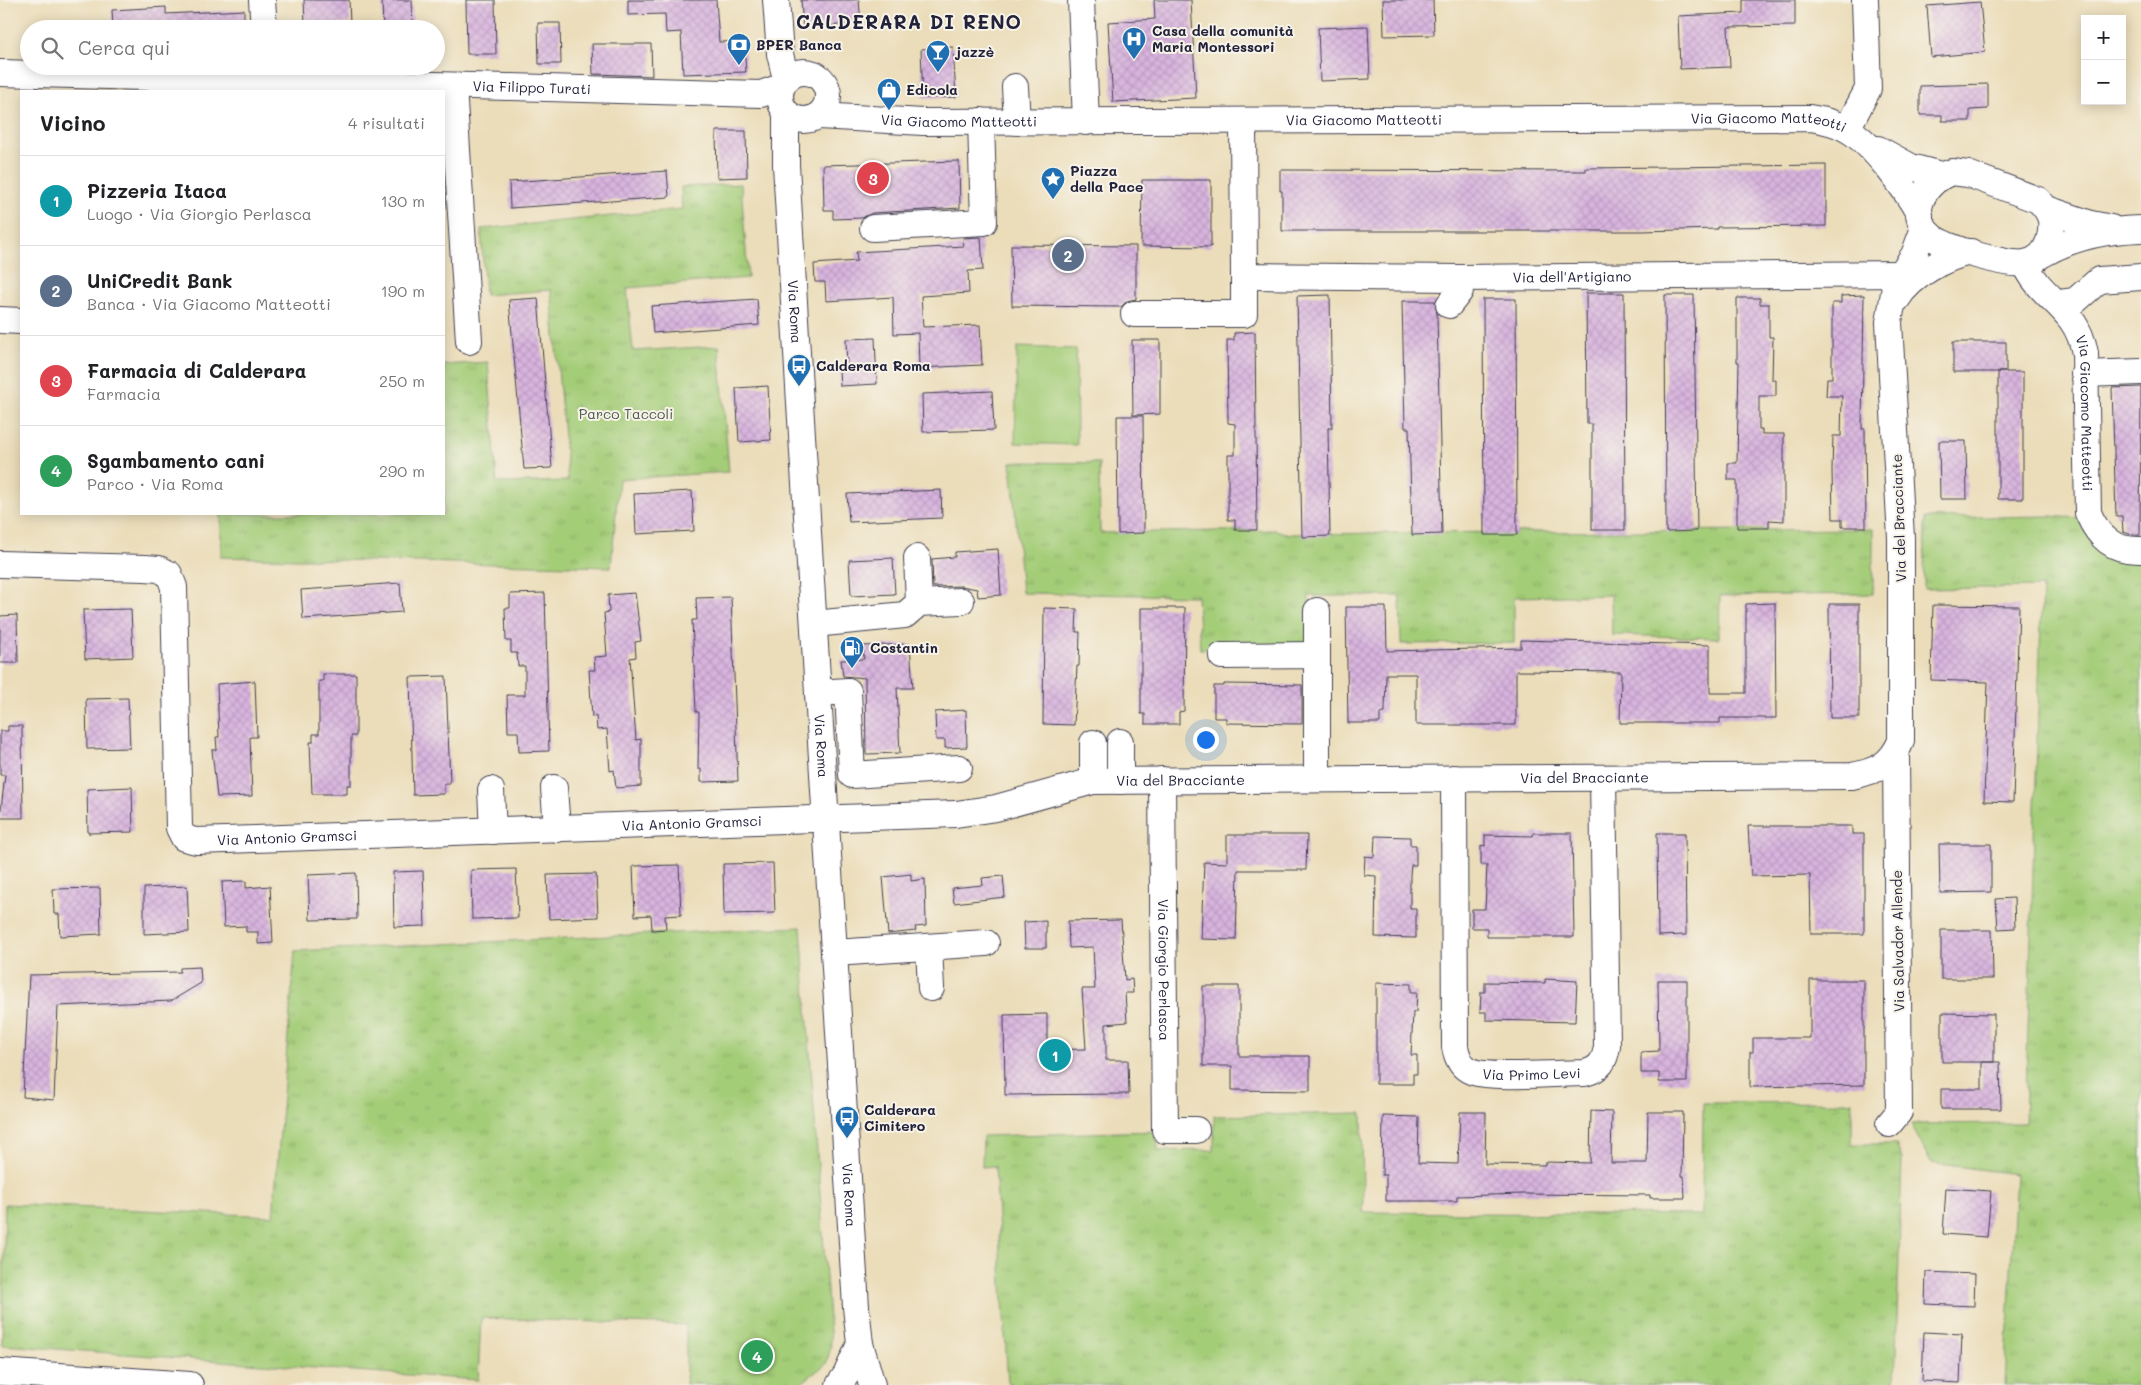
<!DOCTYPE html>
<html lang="it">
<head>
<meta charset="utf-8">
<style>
	:root { --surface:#fff; --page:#f6f6f6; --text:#202124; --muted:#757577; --line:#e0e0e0; --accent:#1f6fb2 }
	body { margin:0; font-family:Mali,sans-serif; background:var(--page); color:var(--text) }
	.controls { position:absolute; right:15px; top:15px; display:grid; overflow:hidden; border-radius:0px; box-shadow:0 2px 12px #0003 }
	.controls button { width:45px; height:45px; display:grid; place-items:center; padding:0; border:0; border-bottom:1px solid var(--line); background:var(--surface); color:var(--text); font:25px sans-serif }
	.you { position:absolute; left:1205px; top:739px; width:18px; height:18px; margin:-12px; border:4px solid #fff; border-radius:50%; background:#1a73e8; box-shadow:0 0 0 8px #1a73e833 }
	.badge { display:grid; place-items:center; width:32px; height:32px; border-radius:50%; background:var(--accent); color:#fff; font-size:16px; font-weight:700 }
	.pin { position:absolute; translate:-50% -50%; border:2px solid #fff; box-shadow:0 1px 5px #0006 }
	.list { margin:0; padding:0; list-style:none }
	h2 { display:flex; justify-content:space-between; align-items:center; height:65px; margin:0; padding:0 20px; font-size:21px }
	h2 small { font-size:16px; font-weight:400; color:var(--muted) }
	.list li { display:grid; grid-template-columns:32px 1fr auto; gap:15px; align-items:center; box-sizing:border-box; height:90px; padding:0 20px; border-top:1px solid var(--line) }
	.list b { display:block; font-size:19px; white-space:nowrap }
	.list p { margin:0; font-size:16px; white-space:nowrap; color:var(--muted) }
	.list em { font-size:16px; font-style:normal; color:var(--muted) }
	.icon { flex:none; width:28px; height:28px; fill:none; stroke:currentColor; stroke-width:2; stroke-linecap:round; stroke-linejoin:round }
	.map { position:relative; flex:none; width:2141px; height:1385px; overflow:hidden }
	.search { position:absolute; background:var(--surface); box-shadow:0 2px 12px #0003; left:20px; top:20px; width:425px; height:55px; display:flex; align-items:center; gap:12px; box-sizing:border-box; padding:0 18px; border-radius:28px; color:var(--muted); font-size:19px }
	.panel { position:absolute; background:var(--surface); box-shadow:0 2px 12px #0003; left:20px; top:90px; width:425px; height:425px; border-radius:0px }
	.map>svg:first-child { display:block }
</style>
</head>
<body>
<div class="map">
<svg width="2141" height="1385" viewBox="0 0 2141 1385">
	<defs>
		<pattern id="grass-tufts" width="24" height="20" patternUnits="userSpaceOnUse" patternTransform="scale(1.25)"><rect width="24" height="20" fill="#a4cd78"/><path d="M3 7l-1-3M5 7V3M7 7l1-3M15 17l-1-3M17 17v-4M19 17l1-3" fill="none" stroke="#8db069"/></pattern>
		<pattern id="building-cross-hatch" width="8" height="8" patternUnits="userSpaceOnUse" patternTransform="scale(1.25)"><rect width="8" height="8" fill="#d8b4de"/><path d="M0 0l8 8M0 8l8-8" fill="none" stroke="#b99abf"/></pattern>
	</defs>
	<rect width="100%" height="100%" fill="#f7f3e8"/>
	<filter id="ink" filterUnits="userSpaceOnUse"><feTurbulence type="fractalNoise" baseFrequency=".02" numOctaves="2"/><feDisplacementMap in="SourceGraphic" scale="10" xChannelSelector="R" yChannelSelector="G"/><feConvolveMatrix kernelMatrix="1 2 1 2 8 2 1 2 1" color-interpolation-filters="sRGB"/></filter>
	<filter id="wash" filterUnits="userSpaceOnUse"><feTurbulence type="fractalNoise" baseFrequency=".0096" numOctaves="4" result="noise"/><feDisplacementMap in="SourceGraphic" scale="20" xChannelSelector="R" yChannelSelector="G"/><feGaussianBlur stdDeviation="1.12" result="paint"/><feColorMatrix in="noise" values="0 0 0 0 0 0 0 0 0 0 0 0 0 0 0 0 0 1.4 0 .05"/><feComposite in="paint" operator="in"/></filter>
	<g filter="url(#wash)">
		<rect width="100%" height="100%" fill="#ebddb9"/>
		<path fill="url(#grass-tufts)" stroke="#63785a" d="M741,184L748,278L627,288L633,351L719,346L729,472L619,479L611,567L221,557V514H444V365L488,362L497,483L568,481L551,290L485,295L481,229L682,209L681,187Z
			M1011,462L1099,463L1100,533L1276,530L1288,534L1873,529V594L1720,596L1719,638L1612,635L1611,595L1514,597V643L1401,644L1400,596H1309V647L1200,649L1197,596L1022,593Z
			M2049,516L2079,518L2141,553V1385H2005L2016,1174L1931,1163L1911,1124L2025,1123L2042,587L1924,589L1925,518Z
			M801,927L831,1347L826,1364L799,1385L686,1384V1325L481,1318L478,1380L2,1345L5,1204L273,1216L295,951Z
			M1852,1102V1144H1896L1902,1159L1895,1385H1008L995,1166L982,1167L983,1136L1157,1131L1158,1151L1214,1150V1116L1362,1113L1363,1212L1702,1215L1703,1103Z"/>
		<path fill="#a4cd78" stroke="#63785a" d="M1017,347L1076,349L1077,445L1015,443Z"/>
		<g id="blocks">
			<path fill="url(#building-cross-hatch)" d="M304,0H349L350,23H339L340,29H319L318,25H305Z
				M382,0H412L413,29H383Z
				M466,0H495L496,54H467Z
				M628,0H716L719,42L744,41L746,72L683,74L681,32L666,33L665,14L628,15Z
				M801,0H859L861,23L803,28Z
				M1154,0H1191L1196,98L1113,102L1108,22L1155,19Z
				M1383,0H1433L1434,35L1384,36Z
				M1743,0H1795V26L1728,27L1730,67L1680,69L1678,16L1743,13Z
				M1980,2L1985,52L1931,57L1927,6Z
				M166,7V14L244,10V29H113L112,10Z
				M538,23H560L561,64H539Z
				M1368,26L1370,79L1320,81L1318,28Z
				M592,44H651L652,76L593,74Z
				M953,47L956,97L923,98L921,49Z
				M1988,84V109L1970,110V121H1942V115H1920V86Z
				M716,131H746L747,177L717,178Z
				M959,161L960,208L872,213L862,218L833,219V210H824L823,165Z
				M1826,165V226L1717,227V229L1642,231H1282V191H1280V170L1586,171V168Z
				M667,171L669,197L510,208L509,182Z
				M1142,180H1211V247L1141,246Z
				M981,237L983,270L968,271L969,293L921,296L923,327L980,325L982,365L919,368L918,333L894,334L893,297L826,301L825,282H815L814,264L857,261L856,252L964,246L963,238Z
				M1011,245L1136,246V299L1127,301L1121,307L1012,306Z
				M1586,293H1624L1625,530H1592V424H1587Z
				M1330,295L1332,428H1328L1330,536L1302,537L1297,296Z
				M1665,295H1694L1697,531L1666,532Z
				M1864,295L1862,429H1865L1866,527H1842V519H1833L1832,469L1833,436H1841L1842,396H1826L1827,378H1832V303H1841V296Z
				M538,298L552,468L524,469L509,300Z
				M1737,298H1760V304H1769V337H1773L1772,380H1776V396H1759V430H1762V434H1784V521L1769,520V528H1737V480H1728V463H1737L1739,362H1737Z
				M757,299L759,325L653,333L651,306Z
				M1483,299H1516L1517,535H1484Z
				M1402,301H1435L1437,314L1442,534L1412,535L1409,428H1405Z
				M1255,332L1257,530H1235V520H1228V455H1235V424L1228,423L1227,340H1234V333Z
				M875,338L877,384L840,386L839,370H847L846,339Z
				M1132,340H1160V414L1133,415Z
				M1953,342H2006V372H1953Z
				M1998,372H2023V499H1998Z
				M768,386L771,440L739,442L736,388Z
				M2141,387L2140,535H2133L2123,532L2122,516H2116L2112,388Z
				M992,391L994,430L923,432L922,394Z
				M1117,416H1143L1144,533L1118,534Z
				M1939,441H1966L1967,499H1940Z
				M941,490L942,518L849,522L847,494Z
				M692,491L694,531L636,534L634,494Z
				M998,549L1001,595L978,597L977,589L961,586L933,587L932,559L955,557V552Z
				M893,558L895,594L851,596L849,560Z
				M400,583L402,612L303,619L301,590Z
				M545,593L549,751L519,752L518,732H508L507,695H525V666H518L517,653H511V641H506L505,608H510V594Z
				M635,593L641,641L635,642L636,657L630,658L636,740L641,739V786L616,788L614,770L610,771L607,729L597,730L596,716L592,717L589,670H595L594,657L607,656L604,613L609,612L608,595Z
				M731,597L738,781L701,782V769H698L699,712H696L692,620H697L696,598Z
				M1775,603L1776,718H1720V723H1620L1621,672L1516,671V725H1416V674H1386L1385,712L1380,713V723H1348L1346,607H1386L1387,651L1521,648V640L1710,645V693H1746V604Z
				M1829,604H1859V718H1830Z
				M1933,605L2019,606L2013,802L1984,801L1988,682L1931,680Z
				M1044,608L1077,609L1076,632H1080L1079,666H1077L1074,725L1043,724Z
				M1141,608H1185L1184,711L1179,712V724H1145V714H1141Z
				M131,609L133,657L85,659L83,610Z
				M17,615L18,663H0V616Z
				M910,644L913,688H897L900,753L866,754L865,678L843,676L841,660L864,659L863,646Z
				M323,674H356V736H351V785H347V794H312L310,742H313V734H319V681H323Z
				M446,676L450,784H444V794L413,795L410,677Z
				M255,681L257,737H250L252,796L217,797L212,750H217L216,737H219L217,684Z
				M1224,684L1302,685V724L1226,723V718H1214V686H1224Z
				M128,698L130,748L87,749L86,699Z
				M966,710L967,747L945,748V740H936L935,712Z
				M8,726H22L23,818H0L5,775H0V731H8Z
				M132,787L133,832L88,833L87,789Z
				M1748,826H1852V834H1864V934H1811L1810,875L1751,876Z
				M1533,833H1572L1574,937H1487V928H1472V909H1485L1487,865H1481V845L1485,846V835L1533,836Z
				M1657,833H1685L1686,935L1658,936Z
				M1227,835H1307L1306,870H1238L1236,940L1201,939L1204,862L1227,863Z
				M1375,836L1410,837V845H1416V865H1411L1410,875V908H1416V938L1375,937L1376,876L1364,875L1365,856L1374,857Z
				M1939,844H1991V892L1940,893Z
				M773,863L775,913L724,914L723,864Z
				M679,865L681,915L665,916L666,929L652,930L651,915L635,916L633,866Z
				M516,869L518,918L472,919L471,870Z
				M423,871L425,926L394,927L393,872Z
				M356,873L357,919L310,920L308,875Z
				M596,874L598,917L549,919L547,875Z
				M911,874V881L925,879L926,926L915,927L916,931L888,934L883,877Z
				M1003,876L1005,897L954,903L952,888L983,885L982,878Z
				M246,881V888L270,886L273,943L258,944V932H246V926L224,927L222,882Z
				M187,886L189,932L144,934V888Z
				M100,888L101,934L60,936L59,914H54L53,889Z
				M2014,898L2015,928L1998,929L1996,899Z
				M1121,920L1125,980L1132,979L1133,993H1125L1127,1022L1106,1024V1060H1128L1129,1094L1005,1095L1004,1015L1047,1014V1050L1086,1049L1082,989H1095L1093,947L1069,948L1068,921Z
				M1046,921V948H1025L1024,922Z
				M1941,930H1992L1993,979H1941Z
				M200,967L201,983L171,1001L58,1006L54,1100L23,1097L29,975L180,972V968Z
				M1545,979L1577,981L1575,1022L1486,1020V1012H1480L1481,992H1485V982L1545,983Z
				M1658,980H1687V1082H1659V1073H1641V1052L1659,1051Z
				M1810,980H1864V1085L1750,1087V1052H1753V1038H1810Z
				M1376,983L1411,984V992H1417L1416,1012H1413L1411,1055H1417V1074H1413V1084H1376Z
				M1203,986H1239V1056H1310V1091L1232,1090V1066H1203Z
				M1942,1013L1994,1014V1062H1942Z
				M1982,1062H2000L2001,1109H1941V1089H1982Z
				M1591,1111L1612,1112L1611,1163H1647L1648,1112H1683L1682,1176H1684L1685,1198H1650V1195L1523,1194L1457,1196V1201H1386V1175H1382L1383,1116L1419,1117L1418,1163L1458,1164L1460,1112H1486L1485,1164L1545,1165V1162L1590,1163Z
				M1946,1188L1991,1191L1987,1237L1943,1234Z
				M1926,1272L1975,1274L1974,1306L1925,1304Z
				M1924,1332L1962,1334L1960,1383L1922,1381Z"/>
		</g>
	</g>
	<g filter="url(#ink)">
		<use href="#blocks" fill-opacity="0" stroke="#403e4e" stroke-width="1"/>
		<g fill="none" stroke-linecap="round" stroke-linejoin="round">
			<defs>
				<g id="minor">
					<path d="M262,0L264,29"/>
					<path d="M776,0L780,54L786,79"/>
					<path d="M1081,0L1086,122"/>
					<circle cx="804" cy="96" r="24"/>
					<path id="s1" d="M0,73L761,94L781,87"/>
					<path d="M453,86L469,341"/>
					<path d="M1015,87L1017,122"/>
					<path id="s2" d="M786,113V165L799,387L856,1307L860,1344L872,1385"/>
					<path id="s3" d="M819,116L923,122L1810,118C1823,120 1836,123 1847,129C1874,145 1905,188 1920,215"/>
					<path id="s4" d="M1243,122L1244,276L1460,278L1900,274"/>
					<path d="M1847,129L1868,89L1865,0"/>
					<path d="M1878,149L1911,167L1941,175"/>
					<path d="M1952,172L1968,174L2038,200C2052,213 2054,223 2049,241C2045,253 2038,260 2025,263C2008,266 1944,248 1931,236C1905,214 1925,180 1952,172Z"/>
					<path d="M2047,209L2091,224L2111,228"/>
					<path d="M873,228L984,222L981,121"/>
					<path d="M2043,254C2074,236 2106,230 2141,229"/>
					<path id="s5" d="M2025,263C2041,301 2076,305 2085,353L2088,513C2099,538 2113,551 2141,550"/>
					<path d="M1897,299C1911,276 1945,257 1971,252"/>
					<path d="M2060,303L2075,301L2099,280L2141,277"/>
					<path d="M1449,305L1460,291V278"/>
					<path d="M1134,314H1244V276"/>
					<path d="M0,320L21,321"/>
					<path d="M2084,374L2141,372"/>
					<path d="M917,558L919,603"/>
					<path id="s6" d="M0,564L145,568L159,569L169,574L174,587L179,828L184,838L196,841L956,814L996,808L1093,781L1852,776C1877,771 1891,765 1901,741V538L1889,322L1896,281L1914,255L1924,228"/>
					<path d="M1317,611V655"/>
					<path d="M814,624L905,615L919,603L961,601"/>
					<path d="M1222,656L1317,655V779"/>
					<path d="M818,693L848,691L852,775L959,768"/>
					<path d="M1120,742V781"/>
					<path id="s7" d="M1454,778L1455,1047C1457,1057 1461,1067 1471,1071C1488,1079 1563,1073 1585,1073C1600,1069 1605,1061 1607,1046L1603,778"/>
					<path id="s8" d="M1162,780L1165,1130H1196"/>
					<path d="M1093,781V743"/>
					<path d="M554,788L557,829"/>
					<path d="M491,790L493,831"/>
					<path d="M929,947L931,988"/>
					<path d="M834,953L986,943"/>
					<path d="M1889,1124L1899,1112L1896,753"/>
					<path d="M0,1372L190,1385"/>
					<path d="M839,1385L846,1375L860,1344"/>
				</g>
			</defs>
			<use href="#minor" stroke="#403e4e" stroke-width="28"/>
			<use href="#minor" stroke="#fff" stroke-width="26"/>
		</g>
	</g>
	<defs>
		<symbol id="hospital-pin" viewBox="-11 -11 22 30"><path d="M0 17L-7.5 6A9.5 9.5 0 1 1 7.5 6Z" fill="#1f6fb2" stroke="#f7f3e8"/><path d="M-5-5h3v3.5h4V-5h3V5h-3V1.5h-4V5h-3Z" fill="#fff"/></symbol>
		<symbol id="bank-pin" viewBox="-11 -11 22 30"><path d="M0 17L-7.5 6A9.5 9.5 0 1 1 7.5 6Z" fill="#1f6fb2" stroke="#f7f3e8"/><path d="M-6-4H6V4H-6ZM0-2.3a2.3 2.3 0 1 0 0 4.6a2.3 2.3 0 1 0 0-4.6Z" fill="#fff"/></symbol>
		<symbol id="bar-pin" viewBox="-11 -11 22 30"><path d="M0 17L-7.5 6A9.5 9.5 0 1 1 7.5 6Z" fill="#1f6fb2" stroke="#f7f3e8"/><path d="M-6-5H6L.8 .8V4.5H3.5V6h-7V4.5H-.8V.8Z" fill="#fff"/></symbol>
		<symbol id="shop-pin" viewBox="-11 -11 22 30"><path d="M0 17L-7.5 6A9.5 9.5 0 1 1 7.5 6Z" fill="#1f6fb2" stroke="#f7f3e8"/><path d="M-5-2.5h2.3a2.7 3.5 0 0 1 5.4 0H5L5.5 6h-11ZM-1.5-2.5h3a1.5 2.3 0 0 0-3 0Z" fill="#fff"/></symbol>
		<symbol id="sight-pin" viewBox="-11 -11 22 30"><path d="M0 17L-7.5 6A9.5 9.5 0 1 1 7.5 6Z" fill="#1f6fb2" stroke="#f7f3e8"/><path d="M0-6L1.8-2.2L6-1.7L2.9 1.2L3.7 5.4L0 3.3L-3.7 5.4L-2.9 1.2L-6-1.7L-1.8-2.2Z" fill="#fff"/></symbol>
		<symbol id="bus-pin" viewBox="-11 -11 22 30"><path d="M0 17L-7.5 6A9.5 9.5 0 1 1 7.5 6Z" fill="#1f6fb2" stroke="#f7f3e8"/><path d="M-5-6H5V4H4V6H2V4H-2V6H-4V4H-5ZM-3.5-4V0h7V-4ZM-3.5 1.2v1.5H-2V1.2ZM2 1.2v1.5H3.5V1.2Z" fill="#fff"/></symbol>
		<symbol id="fuel-pin" viewBox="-11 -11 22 30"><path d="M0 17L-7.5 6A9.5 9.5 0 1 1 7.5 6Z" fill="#1f6fb2" stroke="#f7f3e8"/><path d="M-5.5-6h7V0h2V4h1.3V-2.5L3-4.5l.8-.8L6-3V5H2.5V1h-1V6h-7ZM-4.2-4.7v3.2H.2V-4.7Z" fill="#fff"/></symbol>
	</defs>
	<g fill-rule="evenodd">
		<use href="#hospital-pin" x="1120" y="25" width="28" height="38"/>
		<use href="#bank-pin" x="725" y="31" width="28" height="38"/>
		<use href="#bar-pin" x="924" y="38" width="28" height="38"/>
		<use href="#shop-pin" x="875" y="76" width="28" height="38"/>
		<use href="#sight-pin" x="1039" y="165" width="28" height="38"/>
		<use href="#bus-pin" x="785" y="352" width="28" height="38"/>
		<use href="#fuel-pin" x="838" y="634" width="28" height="38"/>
		<use href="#bus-pin" x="833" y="1104" width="28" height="38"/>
	</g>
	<g text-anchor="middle" stroke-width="4" stroke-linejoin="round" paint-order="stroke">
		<g font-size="14" font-weight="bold" fill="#22223b" stroke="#f7f3e8" text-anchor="start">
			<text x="1152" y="36">Casa della comunità<tspan x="1152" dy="16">Maria Montessori</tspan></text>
			<text x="756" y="50">BPER Banca</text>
			<text x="956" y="57">jazzè</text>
			<text x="906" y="95">Edicola</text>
			<text x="1070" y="176">Piazza<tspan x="1070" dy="16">della Pace</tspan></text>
			<text x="816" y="371">Calderara Roma</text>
			<text x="870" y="653">Costantin</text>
			<text x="864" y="1115">Calderara<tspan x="864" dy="16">Cimitero</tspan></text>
		</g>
		<g font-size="14" fill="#22223b" stroke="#f7f3e8">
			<text dy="5" stroke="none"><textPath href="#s1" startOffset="532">Via Filippo Turati</textPath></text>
			<text dy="5" stroke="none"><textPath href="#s3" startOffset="545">Via Giacomo Matteotti</textPath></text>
			<text dy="5" stroke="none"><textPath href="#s3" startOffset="140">Via Giacomo Matteotti</textPath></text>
			<text dy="5" stroke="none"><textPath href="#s3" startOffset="950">Via Giacomo Matteotti</textPath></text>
			<text dy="5" stroke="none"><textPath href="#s4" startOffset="482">Via dell'Artigiano</textPath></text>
			<text dy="5" stroke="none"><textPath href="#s2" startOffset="199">Via Roma</textPath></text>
			<text dy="5" stroke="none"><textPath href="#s5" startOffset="170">Via Giacomo Matteotti</textPath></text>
			<text transform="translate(1899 518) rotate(-92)" y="5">Via del Bracciante</text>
			<text dy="5" stroke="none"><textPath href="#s2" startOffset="634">Via Roma</textPath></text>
			<text dy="5" stroke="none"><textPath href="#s6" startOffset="1842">Via del Bracciante</textPath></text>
			<text dy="5" stroke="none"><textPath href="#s6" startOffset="1438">Via del Bracciante</textPath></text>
			<text dy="5" stroke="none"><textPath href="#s6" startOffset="945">Via Antonio Gramsci</textPath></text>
			<text dy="5" stroke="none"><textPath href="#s6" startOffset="540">Via Antonio Gramsci</textPath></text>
			<text transform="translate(1898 941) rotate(-91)" y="5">Via Salvador Allende</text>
			<text dy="5" stroke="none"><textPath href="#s8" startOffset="190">Via Giorgio Perlasca</textPath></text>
			<text dy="5" stroke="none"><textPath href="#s7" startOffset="360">Via Primo Levi</textPath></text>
			<text dy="5" stroke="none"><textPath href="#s2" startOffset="1084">Via Roma</textPath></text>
		</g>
		<g font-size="14" fill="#49554d" stroke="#f7f3e8">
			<text x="626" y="419">Parco Taccoli</text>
		</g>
		<g font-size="19" font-weight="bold" letter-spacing="1" fill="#22223b" stroke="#f7f3e8">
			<text x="909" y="29">CALDERARA DI RENO</text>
		</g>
	</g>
</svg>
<div class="controls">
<button>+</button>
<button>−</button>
</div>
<div class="you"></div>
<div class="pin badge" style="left:1055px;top:1055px;background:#0f9aa8">1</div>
<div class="pin badge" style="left:1068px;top:255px;background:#5c6f8a">2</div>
<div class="pin badge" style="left:873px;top:178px;background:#e0444e">3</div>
<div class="pin badge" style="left:757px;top:1356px;background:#2e9e5b">4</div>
<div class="search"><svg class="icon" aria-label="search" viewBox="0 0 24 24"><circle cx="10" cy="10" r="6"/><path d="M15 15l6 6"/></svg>Cerca qui</div>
<section class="panel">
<h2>Vicino<small>4 risultati</small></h2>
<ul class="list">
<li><span class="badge" style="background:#0f9aa8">1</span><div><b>Pizzeria Itaca</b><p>Luogo · Via Giorgio Perlasca</p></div><em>130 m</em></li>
<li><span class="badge" style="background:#5c6f8a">2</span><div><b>UniCredit Bank</b><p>Banca · Via Giacomo Matteotti</p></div><em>190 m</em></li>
<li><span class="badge" style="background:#e0444e">3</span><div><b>Farmacia di Calderara</b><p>Farmacia</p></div><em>250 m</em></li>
<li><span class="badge" style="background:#2e9e5b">4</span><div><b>Sgambamento cani</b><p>Parco · Via Roma</p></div><em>290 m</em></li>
</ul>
</section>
</div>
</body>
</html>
